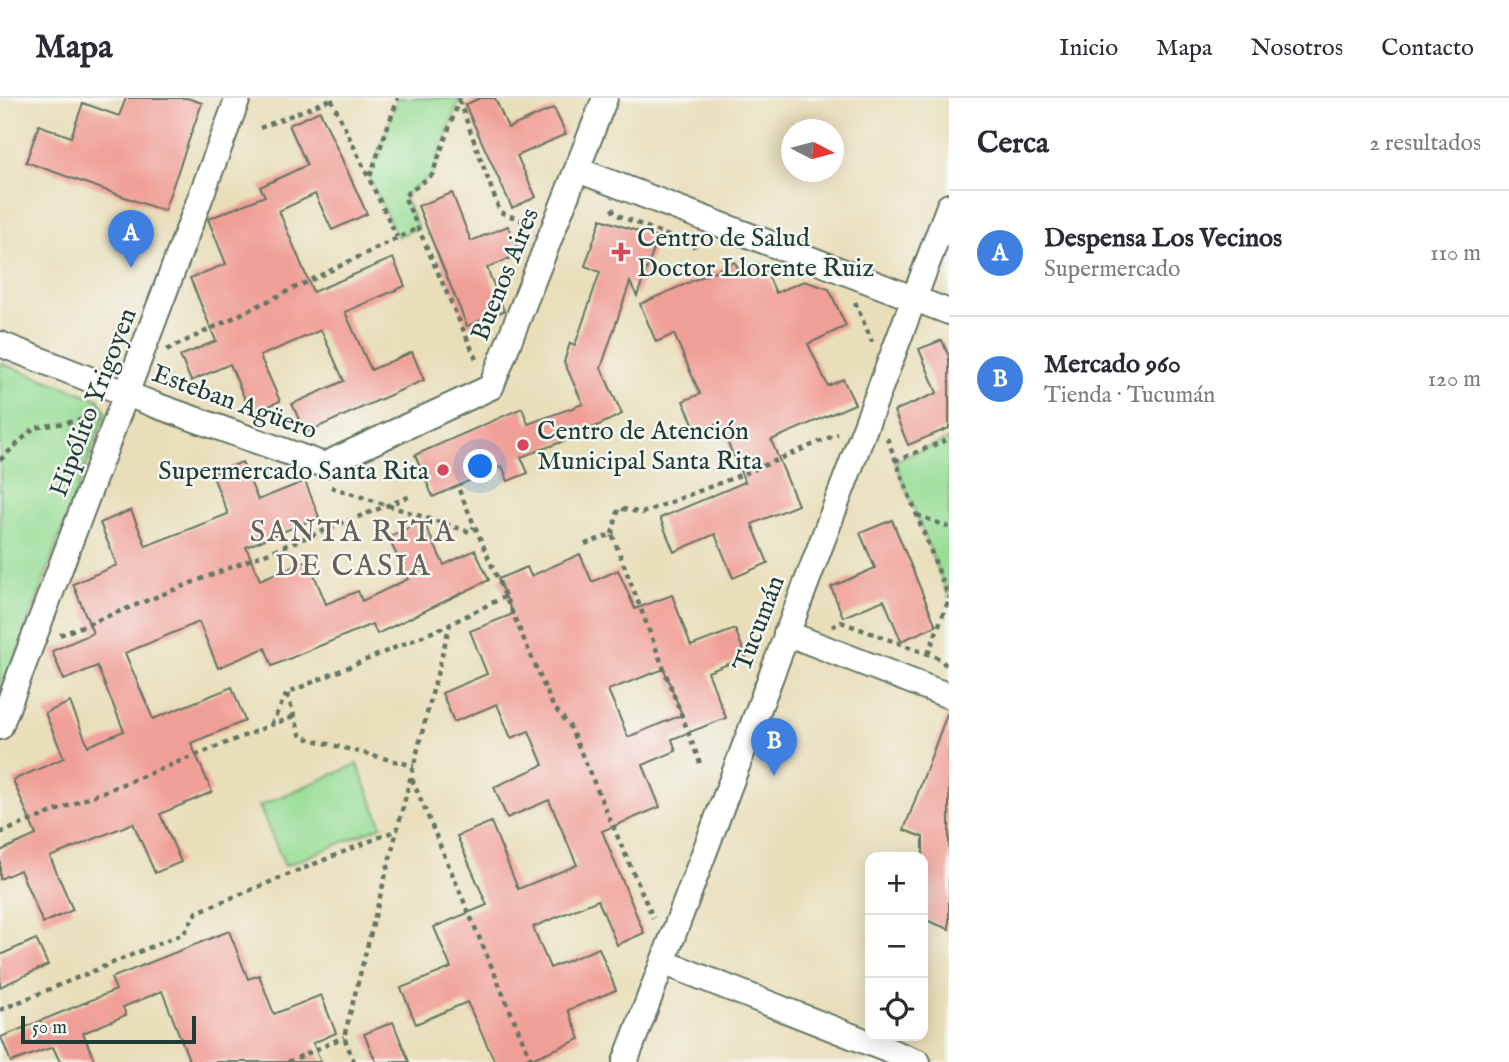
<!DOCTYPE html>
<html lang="es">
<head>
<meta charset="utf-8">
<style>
	:root { --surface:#fff; --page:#f7f7f7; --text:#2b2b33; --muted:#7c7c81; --line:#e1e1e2; --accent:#0b8043 }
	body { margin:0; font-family:"IM FELL English",serif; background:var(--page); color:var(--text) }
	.controls { position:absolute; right:21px; bottom:21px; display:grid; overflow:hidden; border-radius:14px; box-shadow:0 4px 18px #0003 }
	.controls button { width:63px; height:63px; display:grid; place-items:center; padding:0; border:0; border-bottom:2px solid var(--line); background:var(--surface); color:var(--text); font:35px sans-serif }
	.compass { position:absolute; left:781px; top:21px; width:63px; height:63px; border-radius:50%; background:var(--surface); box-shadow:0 4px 18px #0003; rotate:96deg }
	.scale { position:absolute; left:21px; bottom:18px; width:175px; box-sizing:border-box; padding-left:7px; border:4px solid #1f3d34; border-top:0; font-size:19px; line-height:24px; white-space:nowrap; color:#1f3d34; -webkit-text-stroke:5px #f6f6f2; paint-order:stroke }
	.you { position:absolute; left:481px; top:369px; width:24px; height:24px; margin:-18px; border:5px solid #fff; border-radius:50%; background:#1a73e8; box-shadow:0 0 0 10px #1a73e833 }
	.badge { display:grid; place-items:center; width:46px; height:46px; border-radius:50%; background:var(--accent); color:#fff; font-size:23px; font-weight:700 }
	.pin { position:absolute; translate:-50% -58px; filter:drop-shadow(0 2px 4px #0008) }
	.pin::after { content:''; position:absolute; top:37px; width:24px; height:21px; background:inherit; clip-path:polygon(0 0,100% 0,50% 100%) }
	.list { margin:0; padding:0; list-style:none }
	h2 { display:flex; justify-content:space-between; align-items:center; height:91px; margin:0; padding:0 28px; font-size:30px }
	h2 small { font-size:23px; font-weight:400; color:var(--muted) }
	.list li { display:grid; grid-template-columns:46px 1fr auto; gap:21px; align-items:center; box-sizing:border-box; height:126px; padding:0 28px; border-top:2px solid var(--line) }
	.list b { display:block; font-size:26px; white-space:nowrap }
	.list p { margin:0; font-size:23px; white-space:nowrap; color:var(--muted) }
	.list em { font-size:23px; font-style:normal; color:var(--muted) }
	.icon { flex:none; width:38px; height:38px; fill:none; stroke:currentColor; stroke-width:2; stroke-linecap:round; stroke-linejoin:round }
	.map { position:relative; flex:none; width:949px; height:964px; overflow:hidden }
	header { display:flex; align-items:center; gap:42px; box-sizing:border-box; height:98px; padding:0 35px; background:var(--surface); border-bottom:2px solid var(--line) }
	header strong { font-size:33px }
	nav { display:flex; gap:38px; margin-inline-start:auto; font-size:24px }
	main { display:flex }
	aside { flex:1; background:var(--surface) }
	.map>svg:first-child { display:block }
</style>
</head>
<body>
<header>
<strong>Mapa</strong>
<nav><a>Inicio</a><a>Mapa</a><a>Nosotros</a><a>Contacto</a></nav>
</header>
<main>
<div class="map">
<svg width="949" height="964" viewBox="0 0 949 964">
	<rect width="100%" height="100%" fill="#f6f6f2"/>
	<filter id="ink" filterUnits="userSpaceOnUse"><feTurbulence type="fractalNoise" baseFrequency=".0143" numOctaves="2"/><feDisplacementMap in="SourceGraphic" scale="14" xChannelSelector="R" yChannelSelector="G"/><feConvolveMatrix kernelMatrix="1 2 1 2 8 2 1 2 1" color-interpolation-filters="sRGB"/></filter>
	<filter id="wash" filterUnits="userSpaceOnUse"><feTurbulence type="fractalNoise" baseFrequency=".00686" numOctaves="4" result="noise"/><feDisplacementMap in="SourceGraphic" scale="28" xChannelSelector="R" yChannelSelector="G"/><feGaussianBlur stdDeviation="1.57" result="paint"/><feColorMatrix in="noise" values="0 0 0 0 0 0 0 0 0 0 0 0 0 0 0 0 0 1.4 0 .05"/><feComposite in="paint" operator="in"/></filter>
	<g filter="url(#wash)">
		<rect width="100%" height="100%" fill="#e8deb9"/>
		<path fill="#99de96" stroke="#5c8e65" stroke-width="2" d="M398,0H460L432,77L404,98L418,130L397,139L369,79Z
			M0,265L98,301L106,314L0,600Z
			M949,341V500L895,363Z
			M357,666L382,728L285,768L259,708Z"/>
		<g id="blocks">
			<path fill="#f09f96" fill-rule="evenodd" d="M126,0H187L202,5L164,113L26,64L39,27L71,39L83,5L119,18Z
				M480,0H495L508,30L554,10L566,36L517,58L536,99L512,110L465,7Z
				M320,13L367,116L332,132L315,96L279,113L313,194L393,160L405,188L345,214L371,272L412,254L424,282L305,335L292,306L344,283L321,232L260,258L280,303L251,316L230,266L191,283L180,258L216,243L190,180L226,166L208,121L265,98L260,89L307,67L289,27Z
				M452,95L471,143L508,128L520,156L487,170L504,213L467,228L418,108Z
				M601,121L658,140L637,198L630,184L601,270L622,316L582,335L583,336L521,359L528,375L508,383L502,368L433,399L415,357L522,310L528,326L583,306L564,264L570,245L575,247L600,174L585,168Z
				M735,164L739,173L756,165L764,169L776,195L804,183L829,191L846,228L808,246L828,288L843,281L855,306L771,342L798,407L752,426L768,465L733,480L715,436L674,454L660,420L745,384L719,325L697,334L683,303L700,296L674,236L656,244L640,206Z
				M942,242L949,259V330L908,347L894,313L937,295L919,251Z
				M242,364L258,402L305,383L319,419L246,449L260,482L308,462L326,506L358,493L362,503L408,481L388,439L423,423L444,467L475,452L489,482L377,536L372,526L272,568L265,550L218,570L199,524L125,555L153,621L232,589L245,623L191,645L212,694L160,716L181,764L155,775L133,725L50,759L73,812L43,825L20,772L0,781V753L36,737L13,682L64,660L45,615L70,604L88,648L124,633L97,568L64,582L52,553L93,535L73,486L117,467L100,425L131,412L146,448L228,416L212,376Z
				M892,422L936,528L901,543L884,502L843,519L831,489L875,470L860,435Z
				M580,456L592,484L618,472L635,511L672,497L691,548L735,531L746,559L708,574L726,620L672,641L676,653L643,667L660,709L602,733L644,835L617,847L598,802L533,829L550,870L599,850L616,892L568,912L580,941L524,964H495L467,904L416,926L401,890L451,870L434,829L487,807L457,738L491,724L518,791L577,767L549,702L507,720L494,689L543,667L529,633L511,640L497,606L454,624L442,595L487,576L470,533L513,516L498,481L527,469L531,478ZM664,571L682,617L628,639L608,592Z
				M947,616H949V831L923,821V739L904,732Z
				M229,833L248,881L259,877L274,916L321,897L336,935L313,945L321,964H190L162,893L123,909L126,917L83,935L95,964H60L53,949L11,964L1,939L116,892L111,880Z
				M36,841L48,867L0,889V857Z
				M393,924L409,964H376L364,936Z"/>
		</g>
	</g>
	<g filter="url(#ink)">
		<use href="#blocks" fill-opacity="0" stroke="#657563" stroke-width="2"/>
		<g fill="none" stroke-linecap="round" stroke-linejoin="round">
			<defs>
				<path id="street" d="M578,72L949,214
					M0,246L155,307L324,367L491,289L605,0
					M786,535L949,598
					M0,629L238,0
					M663,864L918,964
					M625,964L949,108"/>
			</defs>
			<use href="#street" stroke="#657563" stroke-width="28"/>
			<path stroke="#657563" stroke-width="4.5" stroke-dasharray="5 5" stroke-linecap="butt" d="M460,0L432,77L404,98L477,263
				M331,1L397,139
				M459,2L500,114L531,126
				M260,30L334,0
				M370,78L398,0
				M612,110L615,116L693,148L701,145
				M855,204L872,244
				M167,252L418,130
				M887,340L949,500
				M0,362L34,330L76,323L93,318
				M895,363L949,341
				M331,389L470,434L474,429
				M459,392L553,608L569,627L653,820
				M917,417L949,429
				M612,436L619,410L642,415L751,373L838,336
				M585,446L612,436L700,665
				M832,529L841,524L928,556L941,561L949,572
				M60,537L411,398
				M928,556L949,501
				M287,596L301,639L414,668
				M271,627L287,595L449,527
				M412,681L532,964
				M0,735L294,618
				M0,912L184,835L197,814L397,732
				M288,964L344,939
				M354,964L344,939L450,526L506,498"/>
			<use href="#street" stroke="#fff" stroke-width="24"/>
		</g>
	</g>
	<g fill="#d1495b" stroke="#f6f6f2" stroke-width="2.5">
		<path d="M617.5 143.5h7v7h7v7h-7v7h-7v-7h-7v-7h7z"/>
		<circle cx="523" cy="347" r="7"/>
		<circle cx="443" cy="372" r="7"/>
	</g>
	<g text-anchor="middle" stroke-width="5" stroke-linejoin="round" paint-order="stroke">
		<g font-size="26" fill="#1f3d34" stroke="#f6f6f2" text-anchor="start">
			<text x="637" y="148">Centro de Salud<tspan x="637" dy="30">Doctor Llorente Ruiz</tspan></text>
			<text x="537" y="341">Centro de Atención<tspan x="537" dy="30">Municipal Santa Rita</tspan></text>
			<text x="429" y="381" text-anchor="end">Supermercado Santa Rita</text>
		</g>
		<g font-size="26" fill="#1f3d34" stroke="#f6f6f2">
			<text transform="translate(504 176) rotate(-68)" y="9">Buenos Aires</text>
			<text transform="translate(235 303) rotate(20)" y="9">Esteban Agüero</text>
			<text transform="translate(92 304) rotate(-69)" y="9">Hipólito Yrigoyen</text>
			<text transform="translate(758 525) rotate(-69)" y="9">Tucumán</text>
		</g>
		<g font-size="30" letter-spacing="2" fill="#685f56" stroke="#f6f6f2">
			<text x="353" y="443">SANTA RITA<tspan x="353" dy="34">DE CASIA</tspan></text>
		</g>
	</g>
</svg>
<div class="controls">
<button>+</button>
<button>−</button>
<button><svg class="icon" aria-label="locate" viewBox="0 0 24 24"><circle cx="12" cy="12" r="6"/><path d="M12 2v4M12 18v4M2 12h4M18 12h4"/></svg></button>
</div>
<svg class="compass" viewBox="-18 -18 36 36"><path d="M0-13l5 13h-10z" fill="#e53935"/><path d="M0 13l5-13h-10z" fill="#7c7c81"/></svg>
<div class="scale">50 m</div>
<div class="you"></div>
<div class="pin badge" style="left:131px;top:170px;background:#3f7fe0">A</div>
<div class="pin badge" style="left:774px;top:678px;background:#3f7fe0">B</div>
</div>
<aside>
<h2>Cerca<small>2 resultados</small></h2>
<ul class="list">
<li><span class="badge" style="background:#3f7fe0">A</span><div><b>Despensa Los Vecinos</b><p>Supermercado</p></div><em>110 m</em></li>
<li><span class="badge" style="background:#3f7fe0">B</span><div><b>Mercado 960</b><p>Tienda · Tucumán</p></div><em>120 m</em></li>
</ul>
</aside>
</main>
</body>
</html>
